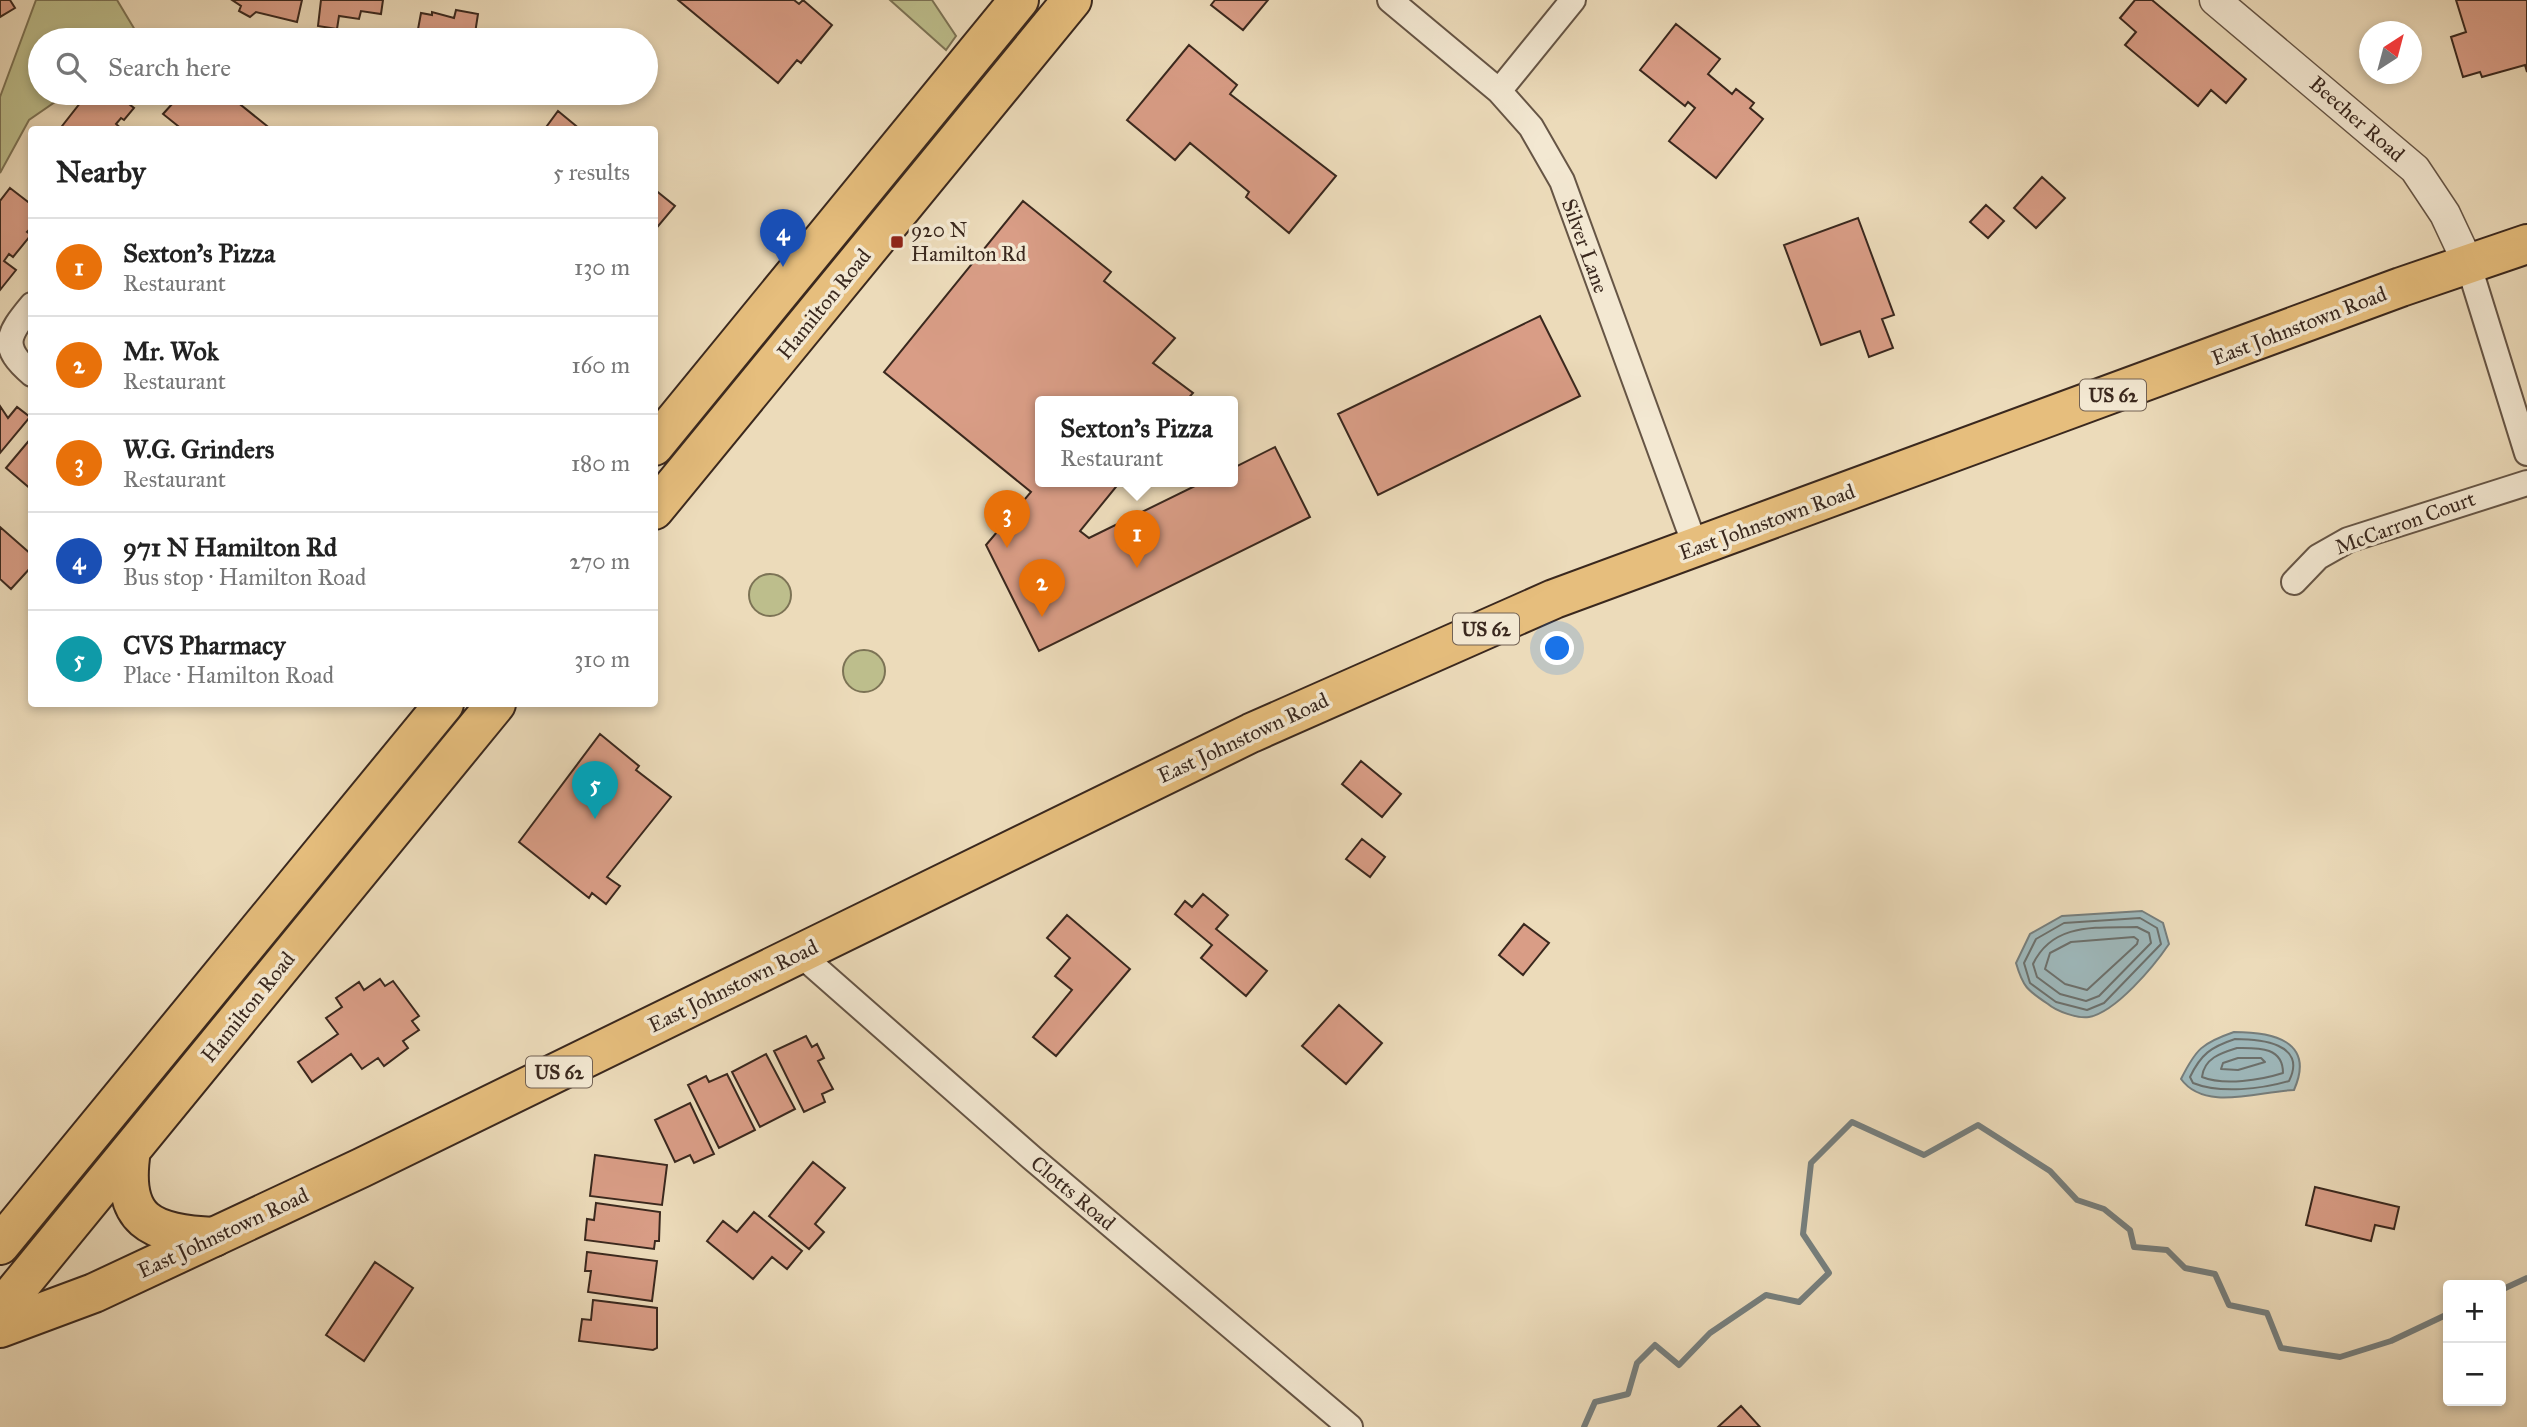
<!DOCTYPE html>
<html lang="en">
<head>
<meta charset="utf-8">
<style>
	:root { --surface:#fff; --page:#f6f6f6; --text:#222; --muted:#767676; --line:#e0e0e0; --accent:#8f2418 }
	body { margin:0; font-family:"IM FELL Great Primer",serif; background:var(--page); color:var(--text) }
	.controls { position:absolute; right:21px; bottom:21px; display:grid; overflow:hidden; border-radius:7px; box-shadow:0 4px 10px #0003 }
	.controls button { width:63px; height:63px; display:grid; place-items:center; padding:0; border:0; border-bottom:2px solid var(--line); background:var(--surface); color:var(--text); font:35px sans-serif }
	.compass { position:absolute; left:2359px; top:21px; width:63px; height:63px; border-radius:50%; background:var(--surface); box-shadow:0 4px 10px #0003; rotate:36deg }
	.you { position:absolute; left:1558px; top:649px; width:24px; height:24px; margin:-18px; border:5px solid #fff; border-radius:50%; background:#1a73e8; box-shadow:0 0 0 10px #1a73e833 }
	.badge { display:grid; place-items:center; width:46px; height:46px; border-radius:50%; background:var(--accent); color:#fff; font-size:23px; font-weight:700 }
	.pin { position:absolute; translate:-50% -58px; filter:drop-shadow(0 2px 4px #0008) }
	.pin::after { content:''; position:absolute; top:37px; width:24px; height:21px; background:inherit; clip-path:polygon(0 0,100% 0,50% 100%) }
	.popup { position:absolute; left:1035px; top:396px; width:203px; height:91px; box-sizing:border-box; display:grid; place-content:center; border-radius:7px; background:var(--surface); filter:drop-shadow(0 2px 5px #0005); font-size:23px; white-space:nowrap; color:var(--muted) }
	.popup b { font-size:26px; color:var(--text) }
	.popup::after { content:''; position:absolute; left:50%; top:100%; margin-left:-14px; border:14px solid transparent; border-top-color:var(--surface) }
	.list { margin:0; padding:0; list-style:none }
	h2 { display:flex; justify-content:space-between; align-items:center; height:91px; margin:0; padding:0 28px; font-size:30px }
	h2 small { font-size:23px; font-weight:400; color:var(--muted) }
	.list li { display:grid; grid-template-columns:46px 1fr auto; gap:21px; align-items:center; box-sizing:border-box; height:98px; padding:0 28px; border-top:2px solid var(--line) }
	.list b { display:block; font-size:26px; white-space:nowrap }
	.list p { margin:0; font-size:23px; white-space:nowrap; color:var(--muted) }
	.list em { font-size:23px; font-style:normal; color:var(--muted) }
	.icon { flex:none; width:38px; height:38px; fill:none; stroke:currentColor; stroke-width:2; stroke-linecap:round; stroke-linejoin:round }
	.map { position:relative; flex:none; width:2527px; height:1427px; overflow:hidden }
	.search { position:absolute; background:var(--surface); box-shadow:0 4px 10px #0003; left:28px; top:28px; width:630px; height:77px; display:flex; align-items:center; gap:18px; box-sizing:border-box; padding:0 24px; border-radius:38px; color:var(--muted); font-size:26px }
	.panel { position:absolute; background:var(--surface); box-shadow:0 4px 10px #0003; left:28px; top:126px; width:630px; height:581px; border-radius:7px }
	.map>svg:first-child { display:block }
</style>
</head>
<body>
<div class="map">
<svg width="2527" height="1427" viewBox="0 0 2527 1427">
	<rect width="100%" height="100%" fill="#ecdbba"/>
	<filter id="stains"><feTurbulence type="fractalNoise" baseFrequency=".00286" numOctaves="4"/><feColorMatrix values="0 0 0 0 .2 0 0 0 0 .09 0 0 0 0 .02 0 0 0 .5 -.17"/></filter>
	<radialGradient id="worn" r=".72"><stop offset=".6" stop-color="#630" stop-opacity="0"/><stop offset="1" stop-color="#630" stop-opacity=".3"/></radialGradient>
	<path fill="#bdbe8c" stroke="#7c7355" stroke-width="2" d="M36,0H117L141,40H40V93H68L29,120L0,173V97Z
		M890,0H932L956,36L946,50Z
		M749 595a21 21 0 1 1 42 0a21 21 0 1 1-42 0Z
		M843 671a21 21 0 1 1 42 0a21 21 0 1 1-42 0Z"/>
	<path fill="#9eb8bb" stroke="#767e7c" stroke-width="2" d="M2142,911L2163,923L2169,944C2154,966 2116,1012 2089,1017C2078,1019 2056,1011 2048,1004C2027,990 2023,987 2016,963L2030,934L2062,916Z
		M2234,1032C2271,1032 2316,1040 2294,1090C2259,1091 2205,1112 2181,1079C2196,1049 2202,1043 2234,1032Z"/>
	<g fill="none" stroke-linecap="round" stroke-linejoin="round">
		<path stroke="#6c706c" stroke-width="2" d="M2140,918L2157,928L2161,944L2104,1003L2087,1010L2056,1002L2030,983L2024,963L2036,939L2064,923Z
			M2137,927L2149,933L2151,943L2099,996L2086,1001L2060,994L2037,977L2033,964C2053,922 2097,928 2137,927Z
			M2134,937L2138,940L2137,944L2087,990L2065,984L2045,969L2050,953L2071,942Z
			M2235,1039C2259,1039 2308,1043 2289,1081C2262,1089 2220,1094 2193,1083L2190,1077C2201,1054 2211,1047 2235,1039Z
			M2237,1048C2257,1048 2283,1046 2283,1073C2261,1080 2224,1086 2202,1077C2204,1058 2221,1053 2237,1048Z
			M2238,1058H2261L2265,1062L2238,1070L2221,1069L2223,1063Z"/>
		<path stroke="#767e7c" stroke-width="6" d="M2501,1290L2527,1278
			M1584,1427L1595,1402L1628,1394L1637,1363L1655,1345L1679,1365L1710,1333L1766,1295L1799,1302L1829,1273L1803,1234L1811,1163L1852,1122L1924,1155L1978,1125L2050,1171L2077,1200L2104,1209L2130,1230L2134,1247L2167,1250L2185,1268L2215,1274L2229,1305L2267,1313L2281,1348L2340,1357L2391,1341L2448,1314"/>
	</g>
	<path fill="#d99d86" stroke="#3a281e" stroke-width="2" d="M0,0H10L15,8L0,17Z
		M232,0H302L297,22L256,12L250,17L239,11L241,6Z
		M321,0H383L381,14L361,11L359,19L339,16L337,29L318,26Z
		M678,0H794L799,4L803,0L832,25L801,63L797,60L778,83Z
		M1215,0H1268L1243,30L1211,5Z
		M2135,0H2152L2246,79L2226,103L2211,90L2198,106L2125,45L2136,32L2120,18Z
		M2456,0H2527V72L2525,65L2482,77L2480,72L2463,77L2451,37L2466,32Z
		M456,10L478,14L474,40H416L421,13L432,15V12L454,18Z
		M1676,24L1720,59L1708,74L1732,94L1736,89L1754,103L1750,108L1763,119L1716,178L1669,141L1695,108L1688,102L1685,106L1640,70Z
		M1189,45L1237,85L1230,94L1336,176L1289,233L1246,197L1249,192L1190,143L1175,160L1127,120Z
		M88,93H115L134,108L124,120L121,118L116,124L123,130H59Z
		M154,93H226L272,130H183L163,114L173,103Z
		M558,111L581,130H544Z
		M2042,177L2065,198L2036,228L2014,208Z
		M10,188L32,205V227L27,232L31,235L13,257L9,254L4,261L16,270L0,290V201Z
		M654,189L675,206L654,231Z
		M1023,201L1111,272L1104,281L1175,338L1153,363L1193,393L1185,402H1041V482H1120L1080,531L1089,538L1203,482H1233V468L1275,447L1310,517L1039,651L986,545L1031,492L884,372Z
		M1986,205L2004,221L1988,238L1970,222Z
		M1858,218L1894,315L1882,319L1893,348L1869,357L1860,331L1821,345L1784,245Z
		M1540,316L1580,396L1378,495L1338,414Z
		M0,406L8,418L17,407L30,417L0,453Z
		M32,437V490L6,468Z
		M0,527L32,555V566L11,589L0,579Z
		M600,734L639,766L636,770L671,797L607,877L620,886L606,904L592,893L589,898L519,842Z
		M1361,761L1401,794L1382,817L1342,784Z
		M1362,839L1385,857L1370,877L1346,859Z
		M1203,894L1228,915L1216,929L1267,971L1246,996L1201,958L1212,945L1175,914L1185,901L1192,907Z
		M1067,915L1130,969L1056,1056L1033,1037L1072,990L1055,976L1070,958L1047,938Z
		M1524,924L1549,943L1523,975L1499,955Z
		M380,979L385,986L393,981L419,1016L412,1021L419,1030L403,1041L408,1048L384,1066L378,1058L362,1069L351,1054L312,1082L298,1062L338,1034L326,1018L342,1007L336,998L359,982L364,990Z
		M1339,1005L1382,1043L1346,1084L1302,1046Z
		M806,1036L812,1047L817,1044L824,1058L818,1061L833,1089L822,1094L825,1102L804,1112L774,1051Z
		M766,1054L795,1109L760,1127L732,1072Z
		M727,1074L755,1130L719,1148L688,1085L706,1076L709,1082Z
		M690,1103L714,1154L694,1163L690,1155L675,1162L655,1120Z
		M595,1155L667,1165L662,1205L590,1196Z
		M813,1162L845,1188L815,1224L824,1232L809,1249L769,1216Z
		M2315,1187L2399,1207L2394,1229L2375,1225L2371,1241L2306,1225Z
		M596,1203L660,1212L659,1241H655L654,1249L585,1240L587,1219L594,1220Z
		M754,1212L802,1251L787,1269L772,1257L753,1279L707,1241L723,1221L737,1232Z
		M587,1252L657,1261L652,1301L588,1292L591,1271H585Z
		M375,1262L413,1288L364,1361L326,1335Z
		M593,1300L657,1308V1348L653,1350L579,1341L582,1319L591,1320Z
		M1741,1406L1760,1427H1718Z"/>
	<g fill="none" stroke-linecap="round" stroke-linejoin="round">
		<defs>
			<path id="minor" d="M1390,0L1499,91L1531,127L1562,181L1696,548
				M1499,91L1573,0
				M2468,263L2527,453
				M32,305C7,335 0,347 32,374
				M2294,582L2318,557L2348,540L2527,483
				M800,954L1032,1158L1350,1427"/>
			<path id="tertiary" d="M2215,0L2415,169L2445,214L2468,263"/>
			<path id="primary" d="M654,446L1019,0
				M654,510L1072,0
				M131,1150C120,1221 150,1234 214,1237
				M0,1245L444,704
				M0,1310L496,704"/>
			<path id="trunk" d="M0,1328L94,1293L361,1168L1251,733L1554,599L2401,287L2527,244"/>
		</defs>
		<use href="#minor" stroke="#665545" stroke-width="28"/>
		<use href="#tertiary" stroke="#665545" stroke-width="33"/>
		<use href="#primary" stroke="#3a281e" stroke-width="42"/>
		<use href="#trunk" stroke="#3a281e" stroke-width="42"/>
		<use href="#minor" stroke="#f3e8d2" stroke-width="24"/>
		<use href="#tertiary" stroke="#f3e8d2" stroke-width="30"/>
		<use href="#primary" stroke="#e6be7d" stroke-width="38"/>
		<use href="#trunk" stroke="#e6be7d" stroke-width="38"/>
	</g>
	<rect fill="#8f2418" stroke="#f3e8d2" stroke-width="2.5" x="890" y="235" width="14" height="14" rx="3.5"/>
	<g text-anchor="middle" stroke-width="7" stroke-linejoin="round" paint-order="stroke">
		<g fill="#f3e8d2" stroke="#726254" stroke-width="2">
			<rect x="2080" y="379.5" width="66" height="31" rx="5"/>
			<rect x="1453" y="613.5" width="66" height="31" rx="5"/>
			<rect x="526" y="1056.5" width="66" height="31" rx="5"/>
		</g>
		<g font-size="19" font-weight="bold" fill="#3a281e">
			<text x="2113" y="402">US 62</text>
			<text x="1486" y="636">US 62</text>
			<text x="559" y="1079">US 62</text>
		</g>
		<g font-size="21" fill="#3a281e" stroke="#f3e8d2">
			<text transform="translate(2357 119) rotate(41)" y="7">Beecher Road</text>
			<text transform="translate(1585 246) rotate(70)" y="7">Silver Lane</text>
			<text transform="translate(824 304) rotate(-51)" y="7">Hamilton Road</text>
			<text transform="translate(2299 326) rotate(-21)" y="7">East Johnstown Road</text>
			<text transform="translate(1767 522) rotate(-20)" y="7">East Johnstown Road</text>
			<text transform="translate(2405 523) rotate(-20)" y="7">McCarron Court</text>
			<text transform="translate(1243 738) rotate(-25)" y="7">East Johnstown Road</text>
			<text transform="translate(733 986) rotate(-26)" y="7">East Johnstown Road</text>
			<text transform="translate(248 1007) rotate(-51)" y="7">Hamilton Road</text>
			<text transform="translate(1073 1193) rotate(40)" y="7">Clotts Road</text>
			<text transform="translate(223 1233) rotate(-25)" y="7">East Johnstown Road</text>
		</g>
		<g font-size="21" fill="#3a281e" stroke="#f3e8d2" text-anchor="start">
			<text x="911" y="237">920 N<tspan x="911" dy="24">Hamilton Rd</tspan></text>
		</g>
	</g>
	<rect width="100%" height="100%" filter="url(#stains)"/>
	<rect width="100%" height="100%" fill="url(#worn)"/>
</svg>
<div class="controls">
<button>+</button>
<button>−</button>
</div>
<svg class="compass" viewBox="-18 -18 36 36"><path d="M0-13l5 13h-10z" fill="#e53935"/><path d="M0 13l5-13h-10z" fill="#767676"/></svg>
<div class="you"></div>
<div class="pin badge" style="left:1137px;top:568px;background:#e8710a">1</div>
<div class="popup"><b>Sexton’s Pizza</b>Restaurant</div>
<div class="pin badge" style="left:1042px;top:617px;background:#e8710a">2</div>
<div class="pin badge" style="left:1007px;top:548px;background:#e8710a">3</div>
<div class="pin badge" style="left:783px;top:267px;background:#1a4fb4">4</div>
<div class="pin badge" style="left:595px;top:819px;background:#0f9aa8">5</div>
<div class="search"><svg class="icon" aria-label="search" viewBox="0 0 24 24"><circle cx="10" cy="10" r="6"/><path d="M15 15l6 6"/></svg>Search here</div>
<section class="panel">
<h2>Nearby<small>5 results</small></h2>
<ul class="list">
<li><span class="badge" style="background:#e8710a">1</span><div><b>Sexton’s Pizza</b><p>Restaurant</p></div><em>130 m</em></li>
<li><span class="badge" style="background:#e8710a">2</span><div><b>Mr. Wok</b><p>Restaurant</p></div><em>160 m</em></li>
<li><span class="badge" style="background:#e8710a">3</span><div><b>W.G. Grinders</b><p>Restaurant</p></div><em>180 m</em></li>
<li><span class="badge" style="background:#1a4fb4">4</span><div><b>971 N Hamilton Rd</b><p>Bus stop · Hamilton Road</p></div><em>270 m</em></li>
<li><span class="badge" style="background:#0f9aa8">5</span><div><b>CVS Pharmacy</b><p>Place · Hamilton Road</p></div><em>310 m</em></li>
</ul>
</section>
</div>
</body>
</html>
